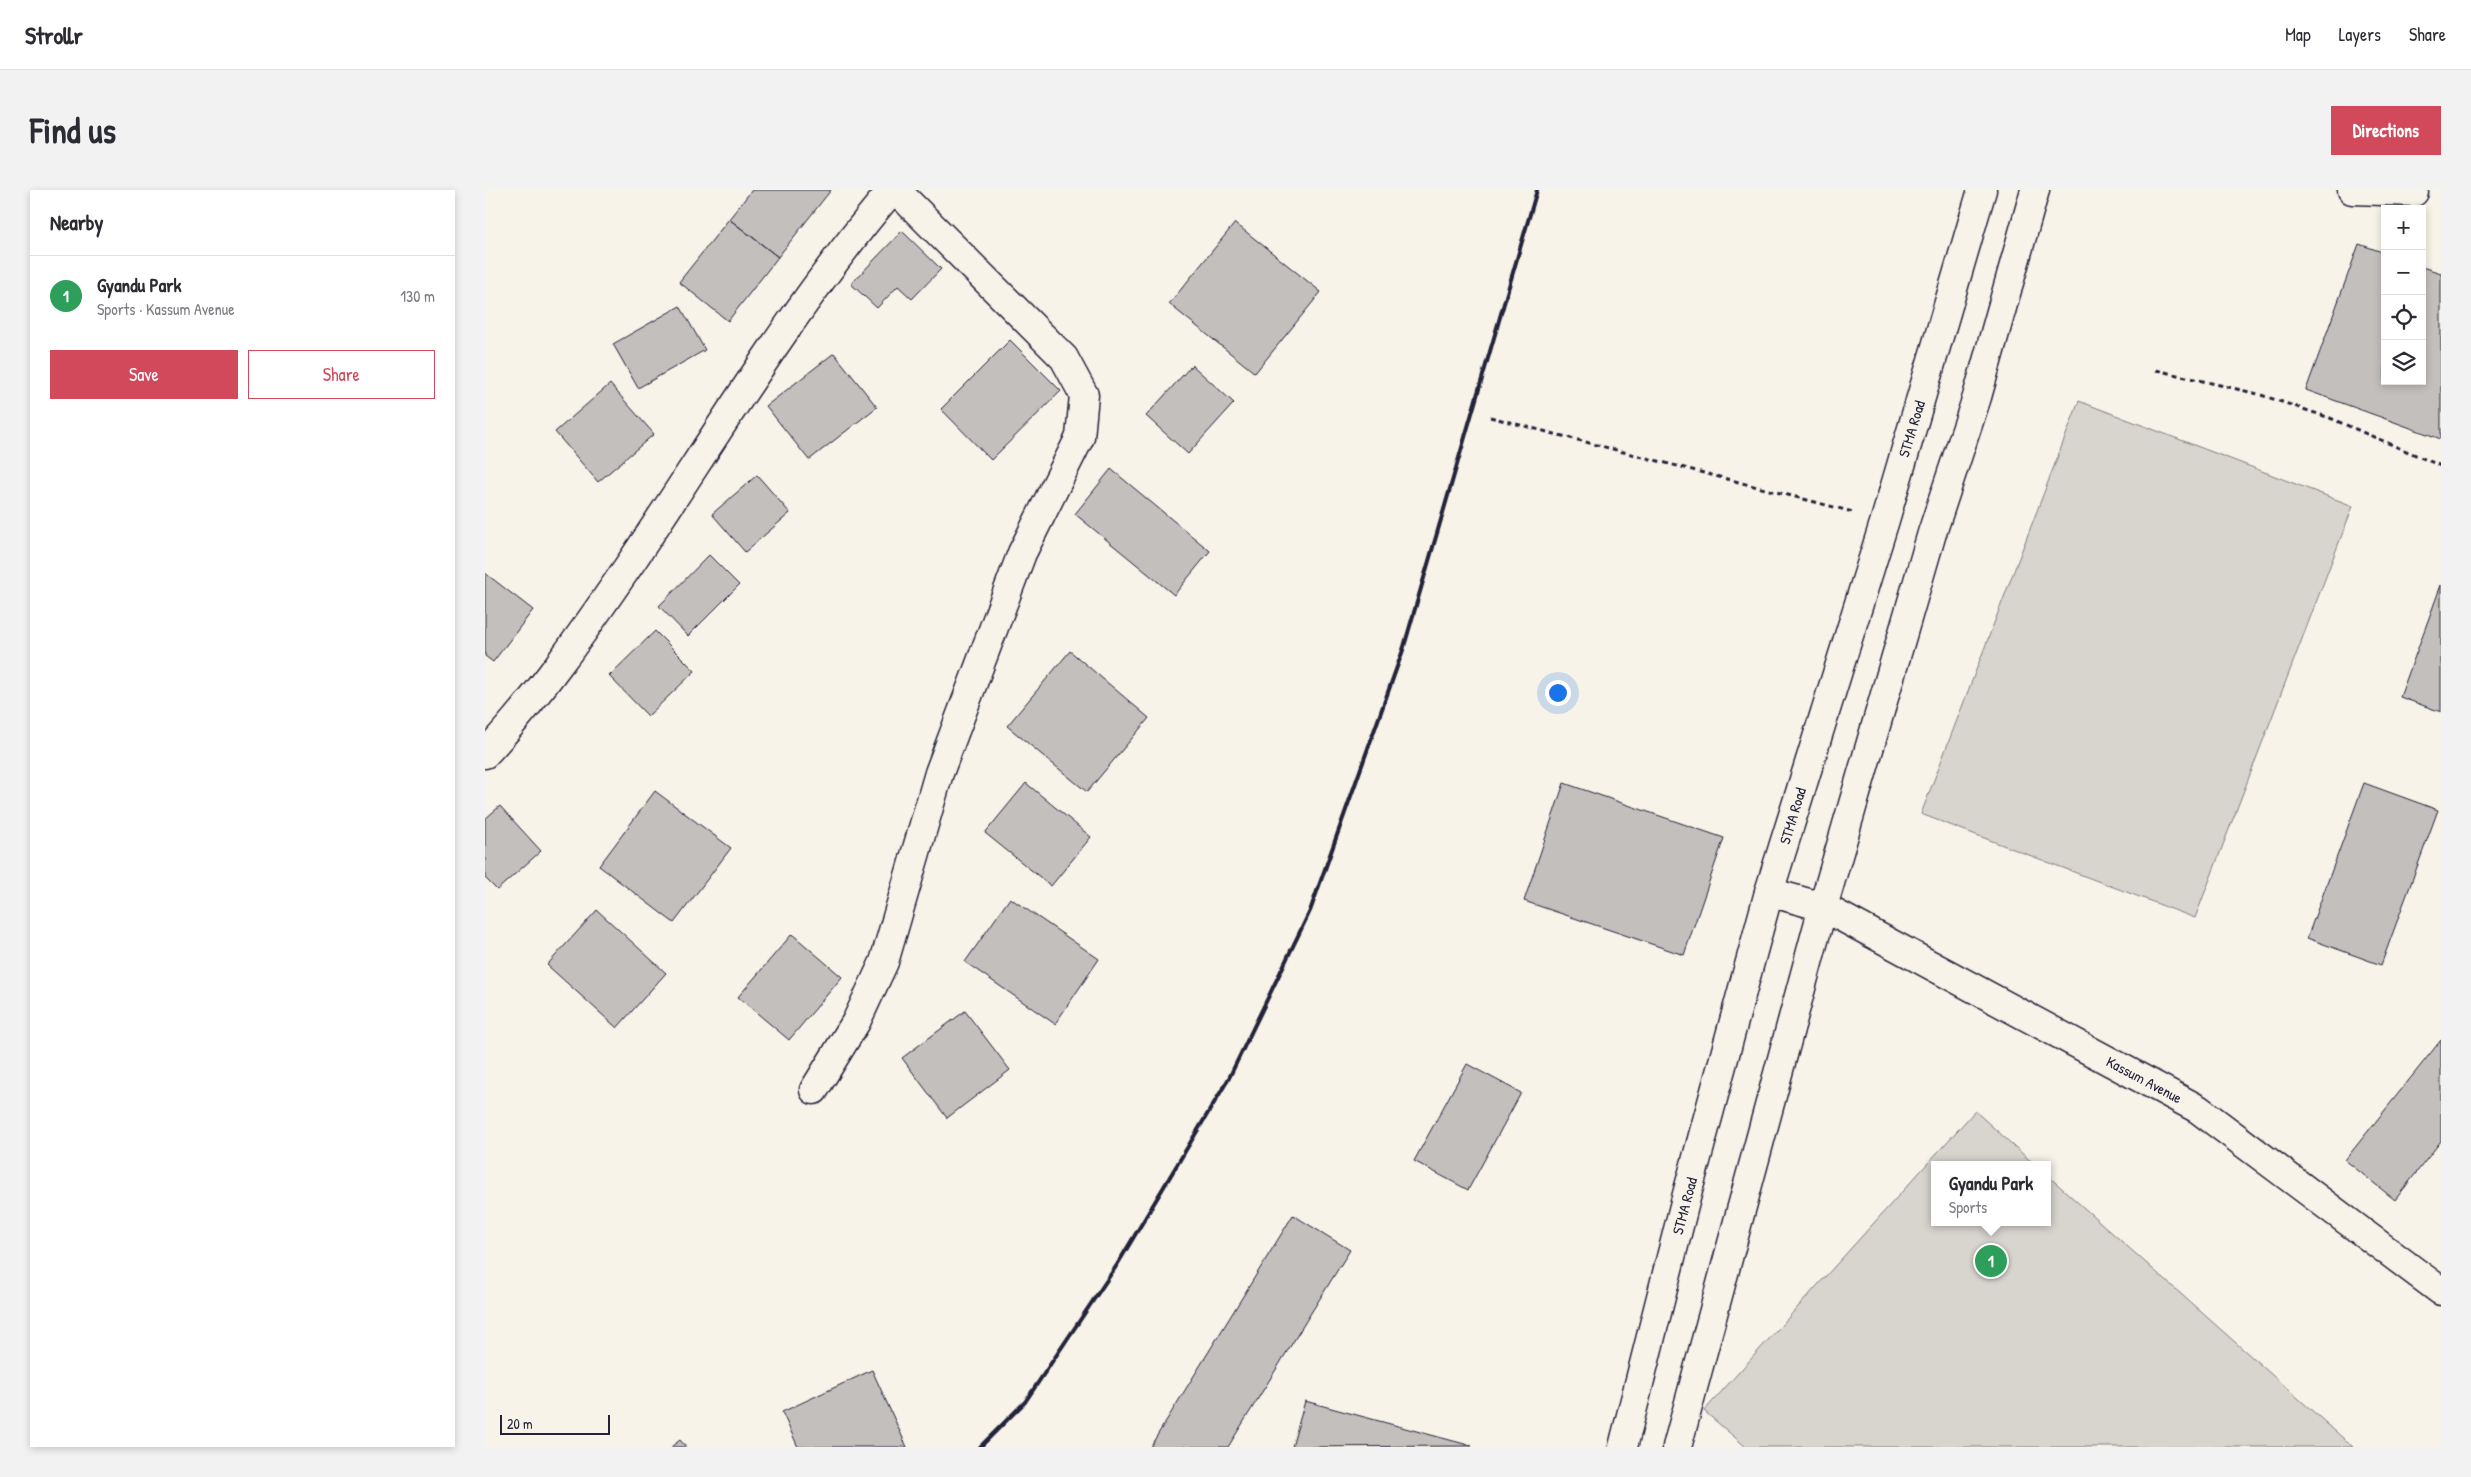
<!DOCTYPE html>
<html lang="en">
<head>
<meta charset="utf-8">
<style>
	:root { --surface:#fff; --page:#f2f2f3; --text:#2b2b33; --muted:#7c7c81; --line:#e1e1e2; --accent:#d1495b }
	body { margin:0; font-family:"Patrick Hand",sans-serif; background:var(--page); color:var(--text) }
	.controls { position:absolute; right:15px; top:15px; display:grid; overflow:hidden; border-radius:0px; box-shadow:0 2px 8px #0003 }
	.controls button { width:45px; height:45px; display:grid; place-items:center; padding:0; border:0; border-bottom:1px solid var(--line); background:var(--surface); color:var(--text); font:25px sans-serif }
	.scale { position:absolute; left:15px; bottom:12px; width:110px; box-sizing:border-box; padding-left:5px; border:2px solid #22223b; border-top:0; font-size:14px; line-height:18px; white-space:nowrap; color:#22223b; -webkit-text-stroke:4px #f7f3e8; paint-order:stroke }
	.you { position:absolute; left:1072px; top:502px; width:18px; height:18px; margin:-12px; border:4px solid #fff; border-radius:50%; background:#1a73e8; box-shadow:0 0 0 8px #1a73e833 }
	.badge { display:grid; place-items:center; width:32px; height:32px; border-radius:50%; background:var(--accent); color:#fff; font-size:16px; font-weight:700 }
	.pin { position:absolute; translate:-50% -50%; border:2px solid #fff; box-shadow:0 1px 5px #0006 }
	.popup { position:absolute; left:1446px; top:971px; width:120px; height:65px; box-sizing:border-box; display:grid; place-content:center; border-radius:0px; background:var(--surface); filter:drop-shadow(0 1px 4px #0005); font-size:16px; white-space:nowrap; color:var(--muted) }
	.popup b { font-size:19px; color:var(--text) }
	.popup::after { content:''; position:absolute; left:50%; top:100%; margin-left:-10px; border:10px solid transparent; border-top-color:var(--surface) }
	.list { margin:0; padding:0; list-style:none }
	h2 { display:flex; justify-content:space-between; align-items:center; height:65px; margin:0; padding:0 20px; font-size:21px }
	h2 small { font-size:16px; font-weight:400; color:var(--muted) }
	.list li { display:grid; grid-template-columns:32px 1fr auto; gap:15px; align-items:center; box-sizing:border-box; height:80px; padding:0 20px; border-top:1px solid var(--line) }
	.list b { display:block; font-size:19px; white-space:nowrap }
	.list p { margin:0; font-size:16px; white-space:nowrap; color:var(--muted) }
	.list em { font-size:16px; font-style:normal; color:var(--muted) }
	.actions { display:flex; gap:10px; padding:15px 20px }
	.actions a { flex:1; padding:11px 0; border:1px solid var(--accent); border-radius:0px; text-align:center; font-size:18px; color:var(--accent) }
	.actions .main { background:var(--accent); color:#fff }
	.icon { flex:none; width:28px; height:28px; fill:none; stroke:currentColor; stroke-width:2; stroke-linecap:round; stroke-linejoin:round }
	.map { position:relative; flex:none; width:1956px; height:1257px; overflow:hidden; border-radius:0px }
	header { display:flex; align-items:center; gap:30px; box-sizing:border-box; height:70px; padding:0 25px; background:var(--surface); border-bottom:1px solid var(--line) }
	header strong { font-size:24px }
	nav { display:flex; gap:28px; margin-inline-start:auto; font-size:18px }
	.intro { display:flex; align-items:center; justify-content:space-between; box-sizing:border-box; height:120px; padding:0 30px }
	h1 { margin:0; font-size:35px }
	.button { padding:12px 22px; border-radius:0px; background:var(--accent); color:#fff; font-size:18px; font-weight:700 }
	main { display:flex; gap:30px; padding:0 30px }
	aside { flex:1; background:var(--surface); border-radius:0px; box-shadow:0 2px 8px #0003 }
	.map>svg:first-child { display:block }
</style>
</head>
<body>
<header>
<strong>Strollr</strong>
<nav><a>Map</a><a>Layers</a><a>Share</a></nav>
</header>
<div class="intro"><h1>Find us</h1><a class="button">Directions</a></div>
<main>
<aside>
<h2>Nearby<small></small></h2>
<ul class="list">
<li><span class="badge" style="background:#2e9e5b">1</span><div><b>Gyandu Park</b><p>Sports · Kassum Avenue</p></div><em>130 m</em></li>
</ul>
<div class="actions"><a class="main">Save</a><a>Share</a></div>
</aside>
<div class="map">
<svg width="1956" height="1257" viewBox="0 0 1956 1257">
	<rect width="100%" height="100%" fill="#f7f3e8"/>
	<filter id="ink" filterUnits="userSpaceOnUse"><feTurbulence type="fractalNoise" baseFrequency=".02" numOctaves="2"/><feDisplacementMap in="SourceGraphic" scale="10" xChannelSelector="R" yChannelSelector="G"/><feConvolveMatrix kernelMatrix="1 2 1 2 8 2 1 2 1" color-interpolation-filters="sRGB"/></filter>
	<g filter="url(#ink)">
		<path fill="#d8d5cf" stroke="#7d7c85" d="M1594,211L1868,316L1710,728L1436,624Z
			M1490,921L1550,975H1450V1032H1562V985L1868,1257H1261L1219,1221Z"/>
		<path fill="#c2bfbd" stroke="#22223b" d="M267,0H346L293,67L244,29Z
			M244,29L293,67L243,131L194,92Z
			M750,33L836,102L770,183L684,114Z
			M417,41L456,79L427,109L413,96L392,118L366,94Z
			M1874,54L1900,63V191H1937V77L1956,83V249L1821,200Z
			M195,116L220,160L153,198L128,154Z
			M525,150L576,201L506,270L456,219Z
			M349,163L392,217L324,270L281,216Z
			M707,175L749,213L703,264L661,226Z
			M125,194L169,244L113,292L70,242Z
			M626,279L725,361L689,405L590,324Z
			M272,285L305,323L260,362L227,324Z
			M224,365L254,395L203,446L174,416Z
			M0,383L48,420L8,472L0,466Z
			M1956,395V522L1915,507Z
			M170,441L210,481L163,526L124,486Z
			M585,461L664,528L602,602L522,536Z
			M541,593L606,647L566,696L500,643Z
			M1079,593L1239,648L1199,765L1039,711Z
			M1879,593L1953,620L1896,775L1822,748Z
			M170,601L246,658L189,733L114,676Z
			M15,616L56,661L12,700L0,688V629Z
			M525,708L614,769L570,834L480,772Z
			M112,720L181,783L132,838L62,775Z
			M307,744L357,787L304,850L253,807Z
			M480,821L525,880L462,928L417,868Z
			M1956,850V951L1910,1010L1860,970Z
			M982,874L1036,903L983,1000L929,971Z
			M808,1025L865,1060L743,1257H665Z
			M387,1180L422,1257H313L297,1222Z
			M820,1211L987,1256L807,1257Z
			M195,1250L201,1257H186Z"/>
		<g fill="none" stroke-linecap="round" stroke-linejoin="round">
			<defs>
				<path id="street" d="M1867,0L1929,2
					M0,564C55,505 101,438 147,371C231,246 309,115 407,0
					M1284,702L1338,717L1713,919L1956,1101
					M329,900L371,832L399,772L454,583L537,363L595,247L599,205L579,168L411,0"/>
				<path id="secondary" d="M1138,1257L1201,1008L1284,702L1400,330L1497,0
					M1192,1257L1338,717L1447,343L1492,207L1550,0"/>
			</defs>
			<use href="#street" stroke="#22223b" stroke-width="31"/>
			<use href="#secondary" stroke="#22223b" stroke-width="31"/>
			<path stroke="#22223b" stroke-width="3" stroke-dasharray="5 4" stroke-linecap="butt" d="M1671,180L1773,204L1845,228L1956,276
				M1005,227L1368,322"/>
			<use href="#street" stroke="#f7f3e8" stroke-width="28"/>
			<use href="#secondary" stroke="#f7f3e8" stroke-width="28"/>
			<path stroke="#22223b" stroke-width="4" d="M495,1257L540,1212L632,1075L744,888L825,721L918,460L1052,0"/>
		</g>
	</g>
	<g text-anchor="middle" stroke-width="4" stroke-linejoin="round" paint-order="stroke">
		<g font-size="15" fill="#22223b" stroke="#f7f3e8">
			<text transform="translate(1427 239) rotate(-73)" y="5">STMA Road</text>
			<text transform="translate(1308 626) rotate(-73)" y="5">STMA Road</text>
			<text transform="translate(1659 890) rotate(28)" y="5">Kassum Avenue</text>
			<text transform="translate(1200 1016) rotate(-75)" y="5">STMA Road</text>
		</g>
	</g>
</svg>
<div class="controls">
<button>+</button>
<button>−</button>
<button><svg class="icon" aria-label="locate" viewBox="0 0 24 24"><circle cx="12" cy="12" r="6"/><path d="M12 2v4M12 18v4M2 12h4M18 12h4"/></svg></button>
<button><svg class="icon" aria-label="layers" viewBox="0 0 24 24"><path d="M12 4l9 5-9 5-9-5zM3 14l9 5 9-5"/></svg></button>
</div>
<div class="scale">20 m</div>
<div class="you"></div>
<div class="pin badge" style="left:1506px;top:1071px;background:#2e9e5b">1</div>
<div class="popup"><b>Gyandu Park</b>Sports</div>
</div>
</main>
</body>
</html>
